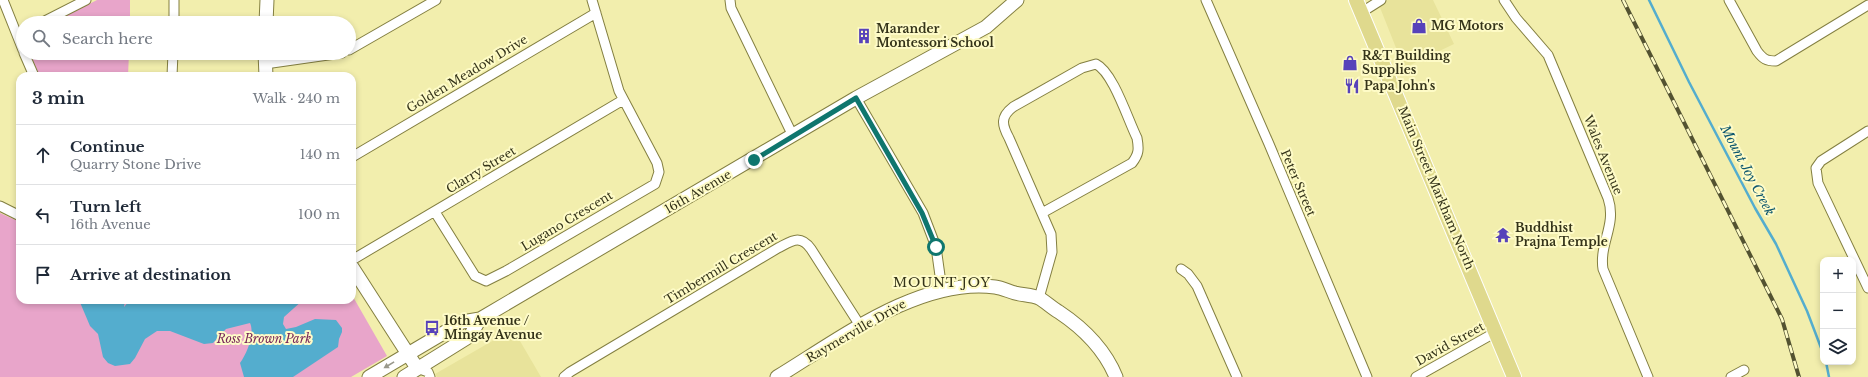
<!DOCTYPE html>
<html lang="en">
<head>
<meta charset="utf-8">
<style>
	:root { --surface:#fff; --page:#f2f2f3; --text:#1f2937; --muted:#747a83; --line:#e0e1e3 }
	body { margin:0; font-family:"Libre Baskerville",serif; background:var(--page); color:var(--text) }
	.controls { position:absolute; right:12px; bottom:12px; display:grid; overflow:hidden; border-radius:8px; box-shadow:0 2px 6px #0003 }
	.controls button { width:36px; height:36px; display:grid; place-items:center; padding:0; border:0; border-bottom:1px solid var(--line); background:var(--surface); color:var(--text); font:20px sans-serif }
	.stop { position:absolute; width:12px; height:12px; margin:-9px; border:3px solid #0f766e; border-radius:50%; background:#fff }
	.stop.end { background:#0f766e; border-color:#fff; box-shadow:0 1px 4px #0008 }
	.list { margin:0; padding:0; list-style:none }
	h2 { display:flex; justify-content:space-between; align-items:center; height:52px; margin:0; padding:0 16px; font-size:17px }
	h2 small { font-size:13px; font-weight:400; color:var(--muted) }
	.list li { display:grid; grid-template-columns:26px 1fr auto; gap:12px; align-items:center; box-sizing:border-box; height:60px; padding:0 16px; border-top:1px solid var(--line) }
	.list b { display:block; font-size:15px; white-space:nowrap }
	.list p { margin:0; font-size:13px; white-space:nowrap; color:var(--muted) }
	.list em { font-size:13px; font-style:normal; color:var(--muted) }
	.icon { flex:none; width:22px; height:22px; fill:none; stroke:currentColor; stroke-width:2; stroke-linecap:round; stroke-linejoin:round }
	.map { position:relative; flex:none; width:1868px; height:377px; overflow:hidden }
	.search { position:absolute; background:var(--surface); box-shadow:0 2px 6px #0003; left:16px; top:16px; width:340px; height:44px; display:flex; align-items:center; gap:10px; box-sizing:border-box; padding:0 14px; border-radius:22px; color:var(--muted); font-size:15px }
	.panel { position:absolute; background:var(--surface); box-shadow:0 2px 6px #0003; left:16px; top:72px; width:340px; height:232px; border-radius:12px }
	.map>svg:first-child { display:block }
</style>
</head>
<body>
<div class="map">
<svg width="1868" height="377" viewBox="0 0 1868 377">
	<rect width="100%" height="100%" fill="#f2eead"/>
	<path fill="#e8e39b" d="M1388,0H1433L1454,44L1404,68L1379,5Z
		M513,329L541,377H437L435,374Z"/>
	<path fill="#e8a5ca" d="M97,0H130V23H52Z
		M30,53H129L128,76H39Z
		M0,213L20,222V300H352V295L387,356L351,377H0Z"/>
	<path fill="#54adce" d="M79,300H125L124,307L130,300H303L284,317L283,324L286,329L296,327L315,319L336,320L342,328V332L339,339L338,347L293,377H244L240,363C247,353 255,334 250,323L226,329L213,343L204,344L170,331H157L145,339L135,358L130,364L115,366L108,363L103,357L98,334L90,326Z"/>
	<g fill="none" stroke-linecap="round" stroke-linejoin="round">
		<path stroke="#54adce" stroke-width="2.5" d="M1649,0L1689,82L1755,208L1776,244L1807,311L1823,353
			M1826,362L1829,377"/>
		<defs>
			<path id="street" d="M3,0L23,50
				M730,0L731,8L793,136
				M1206,0L1269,144L1367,377
				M1504,0L1516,18L1548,55L1608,198C1617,225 1599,243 1603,269L1648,377
				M1729,0L1757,51C1763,59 1766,61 1776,61L1868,5
				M1362,12L1381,0
				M41,23L86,0
				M174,23V0
				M349,50L436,0
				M24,53L34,76
				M265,64L342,53
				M172,76L173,53
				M856,98L923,213L936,247L942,290
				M1868,131L1821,161L1816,168L1818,183L1868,288
				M352,157L596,13
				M0,206L20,216
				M435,212L475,276L486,281L506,271L655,184L659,172L657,163L619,91L592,0
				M352,260L623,100
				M1181,269L1188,274L1197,286L1237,377
				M1039,298L1052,252L1051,234L1009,138C1002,125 1000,117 1013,107L1082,68L1096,64C1113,72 1128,120 1137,138C1139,149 1139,154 1132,163L1042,213
				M416,370L417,368L428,372L430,377
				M564,377L570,372L778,248C792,241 800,234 811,249L861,327
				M1416,377L1496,332
				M1731,377L1744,370"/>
			<path id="secondary" d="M266,23L267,0
				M265,53L266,76
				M352,267L417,368
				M369,377L462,322L480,319L856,98L986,27L1017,0
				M404,377L470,336L480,319
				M777,377C838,340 920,277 995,287C1002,288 1008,291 1015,293C1023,295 1032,295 1039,298C1046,302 1052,308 1059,312C1083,328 1105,350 1116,377"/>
			<path id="primary" d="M1356,0L1514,377"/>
		</defs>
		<use href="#street" stroke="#837f41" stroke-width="11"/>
		<use href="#secondary" stroke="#837f41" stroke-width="15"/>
		<use href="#primary" stroke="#fff" stroke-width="16"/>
		<use href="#street" stroke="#fff" stroke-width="9"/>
		<use href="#secondary" stroke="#fff" stroke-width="13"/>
		<use href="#primary" stroke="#dfd98d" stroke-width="14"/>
		<defs>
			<path id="rail" d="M1623,0L1782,319L1799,377"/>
		</defs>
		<use href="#rail" stroke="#535231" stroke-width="4"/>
		<use href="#rail" stroke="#fefbc7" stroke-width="2.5" stroke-dasharray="8" stroke-linecap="butt"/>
	</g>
	<defs><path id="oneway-solid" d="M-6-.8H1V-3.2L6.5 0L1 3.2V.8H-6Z"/></defs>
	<use fill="#9a998c" href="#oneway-solid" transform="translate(389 365) rotate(149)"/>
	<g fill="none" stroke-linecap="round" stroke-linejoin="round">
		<path stroke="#0f766e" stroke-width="5" d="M754,160L856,98L922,213L936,247"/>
	</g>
	<defs>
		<symbol id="shop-bare" viewBox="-9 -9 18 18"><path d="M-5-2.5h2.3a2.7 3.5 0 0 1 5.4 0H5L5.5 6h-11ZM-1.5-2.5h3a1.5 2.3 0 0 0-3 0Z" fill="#5742ba" stroke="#fefbc7" stroke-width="2.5" paint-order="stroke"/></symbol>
		<symbol id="building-bare" viewBox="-9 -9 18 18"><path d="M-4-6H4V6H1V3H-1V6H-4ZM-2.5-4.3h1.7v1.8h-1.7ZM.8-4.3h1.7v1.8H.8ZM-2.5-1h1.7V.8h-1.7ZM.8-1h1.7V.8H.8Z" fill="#5742ba" stroke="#fefbc7" stroke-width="2.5" paint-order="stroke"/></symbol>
		<symbol id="restaurant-bare" viewBox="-9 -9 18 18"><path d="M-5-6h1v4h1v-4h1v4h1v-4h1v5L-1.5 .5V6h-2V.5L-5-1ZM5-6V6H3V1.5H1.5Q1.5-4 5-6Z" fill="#5742ba" stroke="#fefbc7" stroke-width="2.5" paint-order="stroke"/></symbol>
		<symbol id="temple-bare" viewBox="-9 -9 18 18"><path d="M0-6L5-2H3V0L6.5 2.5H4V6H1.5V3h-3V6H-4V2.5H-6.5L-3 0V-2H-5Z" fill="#5742ba" stroke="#fefbc7" stroke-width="2.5" paint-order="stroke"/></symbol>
		<symbol id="bus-bare" viewBox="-9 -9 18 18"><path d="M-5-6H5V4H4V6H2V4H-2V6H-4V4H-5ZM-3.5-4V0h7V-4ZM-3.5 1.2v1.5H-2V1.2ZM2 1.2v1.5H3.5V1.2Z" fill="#5742ba" stroke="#fefbc7" stroke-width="2.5" paint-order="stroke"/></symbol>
	</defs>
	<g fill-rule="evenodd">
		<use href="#shop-bare" x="1408" y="15" width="22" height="22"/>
		<use href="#building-bare" x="853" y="25" width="22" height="22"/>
		<use href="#shop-bare" x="1339" y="52" width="22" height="22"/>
		<use href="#restaurant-bare" x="1341" y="75" width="22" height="22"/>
		<use href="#temple-bare" x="1492" y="224" width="22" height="22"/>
		<use href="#bus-bare" x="421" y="317" width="22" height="22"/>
	</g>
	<g text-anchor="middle" stroke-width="4" stroke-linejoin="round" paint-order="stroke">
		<g font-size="12" font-weight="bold" fill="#343319" stroke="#fefbc7" text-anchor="start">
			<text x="1431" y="30">MG Motors</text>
			<text x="876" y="33">Marander<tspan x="876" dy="14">Montessori School</tspan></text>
			<text x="1362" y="60">R&amp;T Building<tspan x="1362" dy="14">Supplies</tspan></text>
			<text x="1364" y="90">Papa John's</text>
			<text x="1515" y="232">Buddhist<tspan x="1515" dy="14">Prajna Temple</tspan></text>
			<text x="444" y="325">16th Avenue /<tspan x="444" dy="14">Mingay Avenue</tspan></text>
		</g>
		<g font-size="12" fill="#343319" stroke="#fefbc7">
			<text transform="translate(467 74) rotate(-31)" y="4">Golden Meadow Drive</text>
			<text transform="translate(1603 155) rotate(68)" y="4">Wales Avenue</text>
			<text transform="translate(481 170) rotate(-31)" y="4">Clarry Street</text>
			<text transform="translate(1298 183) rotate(67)" y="4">Peter Street</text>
			<text transform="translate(1436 188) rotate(67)" y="4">Main Street Markham North</text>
			<text transform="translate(698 192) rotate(-30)" y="4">16th Avenue</text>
			<text transform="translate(567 221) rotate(-31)" y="4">Lugano Crescent</text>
			<text transform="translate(721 268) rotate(-31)" y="4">Timbermill Crescent</text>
			<text transform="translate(856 331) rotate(-30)" y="4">Raymerville Drive</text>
			<text transform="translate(1450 344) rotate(-29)" y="4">David Street</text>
		</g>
		<g font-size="12" font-style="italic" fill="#77275a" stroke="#fefbc7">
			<text x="264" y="343">Ross Brown Park</text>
		</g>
		<g font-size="13" font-style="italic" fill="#0f586f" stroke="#fefbc7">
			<text transform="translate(1748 170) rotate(62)" y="5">Mount Joy Creek</text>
		</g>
		<g font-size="13" letter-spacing="1" fill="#343319" stroke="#fefbc7">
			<text x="942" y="287">MOUNT JOY</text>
		</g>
	</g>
</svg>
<div class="controls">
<button>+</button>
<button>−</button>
<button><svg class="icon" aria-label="layers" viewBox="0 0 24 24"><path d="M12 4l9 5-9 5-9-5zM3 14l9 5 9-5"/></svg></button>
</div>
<div class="stop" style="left:936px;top:247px"></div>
<div class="stop end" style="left:754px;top:160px"></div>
<div class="search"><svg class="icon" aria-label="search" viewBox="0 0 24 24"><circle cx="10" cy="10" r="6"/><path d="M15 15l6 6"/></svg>Search here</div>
<section class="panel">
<h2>3 min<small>Walk · 240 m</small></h2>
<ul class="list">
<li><svg class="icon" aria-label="ahead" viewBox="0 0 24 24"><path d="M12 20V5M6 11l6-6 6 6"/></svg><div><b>Continue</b><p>Quarry Stone Drive</p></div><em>140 m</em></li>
<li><svg class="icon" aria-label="left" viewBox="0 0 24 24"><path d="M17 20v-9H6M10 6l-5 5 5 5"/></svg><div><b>Turn left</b><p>16th Avenue</p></div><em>100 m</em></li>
<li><svg class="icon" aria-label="arrive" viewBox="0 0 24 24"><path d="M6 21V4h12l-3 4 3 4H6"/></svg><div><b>Arrive at destination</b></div></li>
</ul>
</section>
</div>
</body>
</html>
